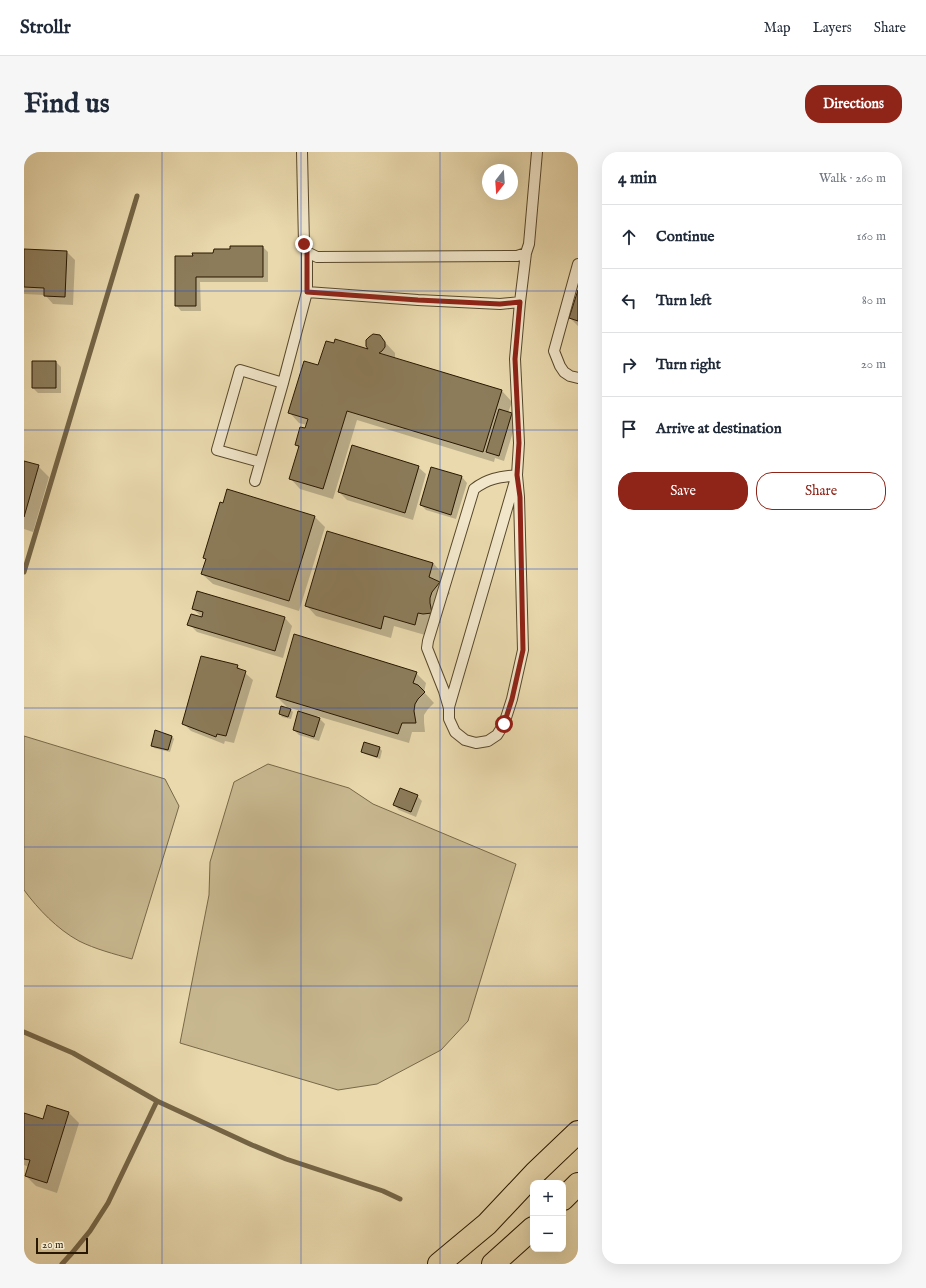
<!DOCTYPE html>
<html lang="en">
<head>
<meta charset="utf-8">
<style>
	:root { --surface:#fff; --page:#f6f6f7; --text:#1f2937; --muted:#747a83; --line:#e0e1e3; --accent:#8f2418 }
	body { margin:0; font-family:"IM FELL English",serif; background:var(--page); color:var(--text) }
	.controls { position:absolute; right:12px; bottom:12px; display:grid; overflow:hidden; border-radius:8px; box-shadow:0 4px 16px #0002 }
	.controls button { width:36px; height:36px; display:grid; place-items:center; padding:0; border:0; border-bottom:1px solid var(--line); background:var(--surface); color:var(--text); font:20px sans-serif }
	.compass { position:absolute; left:458px; top:12px; width:36px; height:36px; border-radius:50%; background:var(--surface); box-shadow:0 4px 16px #0002; rotate:197deg }
	.scale { position:absolute; left:12px; bottom:10px; width:52px; box-sizing:border-box; padding-left:4px; border:2px solid #281701; border-top:0; font-size:11px; line-height:14px; white-space:nowrap; color:#281701; -webkit-text-stroke:3px #f1e6ca; paint-order:stroke }
	.stop { position:absolute; width:12px; height:12px; margin:-9px; border:3px solid #8f2418; border-radius:50%; background:#fff }
	.stop.end { background:#8f2418; border-color:#fff; box-shadow:0 1px 4px #0008 }
	.list { margin:0; padding:0; list-style:none }
	h2 { display:flex; justify-content:space-between; align-items:center; height:52px; margin:0; padding:0 16px; font-size:17px }
	h2 small { font-size:13px; font-weight:400; color:var(--muted) }
	.list li { display:grid; grid-template-columns:26px 1fr auto; gap:12px; align-items:center; box-sizing:border-box; height:64px; padding:0 16px; border-top:1px solid var(--line) }
	.list b { display:block; font-size:15px; white-space:nowrap }
	.list em { font-size:13px; font-style:normal; color:var(--muted) }
	.actions { display:flex; gap:8px; padding:12px 16px }
	.actions a { flex:1; padding:9px 0; border:1px solid var(--accent); border-radius:16px; text-align:center; font-size:14px; color:var(--accent) }
	.actions .main { background:var(--accent); color:#fff }
	.icon { flex:none; width:22px; height:22px; fill:none; stroke:currentColor; stroke-width:2; stroke-linecap:round; stroke-linejoin:round }
	.map { position:relative; flex:none; width:554px; height:1112px; overflow:hidden; border-radius:16px }
	header { display:flex; align-items:center; gap:24px; box-sizing:border-box; height:56px; padding:0 20px; background:var(--surface); border-bottom:1px solid var(--line) }
	header strong { font-size:19px }
	nav { display:flex; gap:22px; margin-inline-start:auto; font-size:14px }
	.intro { display:flex; align-items:center; justify-content:space-between; box-sizing:border-box; height:96px; padding:0 24px }
	h1 { margin:0; font-size:28px }
	.button { padding:10px 18px; border-radius:16px; background:var(--accent); color:#fff; font-size:14px; font-weight:700 }
	main { display:flex; gap:24px; padding:0 24px }
	aside { flex:1; background:var(--surface); border-radius:16px; box-shadow:0 4px 16px #0002 }
	.map>svg:first-child { display:block }
</style>
</head>
<body>
<header>
<strong>Strollr</strong>
<nav><a>Map</a><a>Layers</a><a>Share</a></nav>
</header>
<div class="intro"><h1>Find us</h1><a class="button">Directions</a></div>
<main>
<div class="map">
<svg width="554" height="1112" viewBox="0 0 554 1112">
	<rect width="100%" height="100%" fill="#e9d9ad"/>
	<filter id="stains"><feTurbulence type="fractalNoise" baseFrequency=".005" numOctaves="4"/><feColorMatrix values="0 0 0 0 .2 0 0 0 0 .09 0 0 0 0 .02 0 0 0 .5 -.17"/></filter>
	<radialGradient id="worn" r=".72"><stop offset=".6" stop-color="#630" stop-opacity="0"/><stop offset="1" stop-color="#630" stop-opacity=".3"/></radialGradient>
	<path fill="#c8b890" stroke="#786848" d="M0,584L141,627L155,654L108,807C90,802 71,797 55,789C33,777 14,757 0,738Z
		M244,612L325,636L349,652L492,712L444,869L417,898L353,932L314,938L156,891L185,743L186,710L210,630Z"/>
	<path fill="#0003" d="M239,95L244,100V130H176L177,159H157L152,153L170,105L207,98Z
		M0,98L43,100L51,108L49,153L29,152L21,143L0,142Z
		M554,141V174L546,166Z
		M355,184L371,201V207L478,239L488,250L484,261L487,262L493,267L480,309L471,306L470,310L333,268L309,347L276,337L266,326L275,296L272,292L281,278L283,273L275,271L265,260L295,215L346,199Z
		M9,210H32L37,215V241H14L9,236Z
		M0,309L14,314L25,325L9,380L0,377Z
		M394,315L402,322L389,368L323,348L315,340Z
		M408,316L438,325L443,331L432,367L402,358L397,353Z
		M204,338L291,365L301,375L275,459L189,432L178,422L182,408L180,406Z
		M303,380L409,411L419,422L416,432L426,441L418,451L416,462L417,471L410,472L401,483L370,474L367,486L292,464L282,453Z
		M169,457L261,466L268,474L259,506L173,480L165,472L179,466Z
		M213,514L229,528L210,591L201,589L200,592L167,579L159,571Z
		M392,521L402,531L400,540L410,551L404,557L400,563V570L401,580H388L385,591L293,564L301,572L295,589L275,583L270,578L276,559L264,555L269,560L267,567L258,565L256,562L266,558L253,545Z
		M148,584L150,587L146,600L130,596L128,593Z
		M341,592L356,596L358,599L356,607L341,602L339,600Z
		M393,644L398,649L392,665L375,658L370,653Z
		M45,961L55,971L33,1041L12,1034L2,1024L5,1015L0,1013V962L20,968Z"/>
	<g fill="none" stroke-linecap="round" stroke-linejoin="round">
		<path stroke="#746445" stroke-width="5" d="M0,420L113,44
			M0,880L49,901L133,949L228,993L262,1007L359,1039L376,1047
			M38,1112L48,1101L66,1079L84,1051L133,949"/>
	</g>
	<path fill="#8c7c5a" stroke="#281701" d="M206,94H239V125H172V154H151V104H169L168,101H189L190,97H206Z
		M0,97L43,99L41,145L20,144V136L0,135Z
		M554,138V169L545,166Z
		M349,182L356,183L361,190V195L358,199L355,201L478,238L459,300L323,259L299,337L265,327L275,294L271,293L276,275L281,276L284,267L264,261L280,209L294,213L302,189L310,191L311,187L344,197L342,194V188L345,185Z
		M8,209H32V236H8Z
		M475,257L488,261L475,304L462,300Z
		M328,293L395,314L381,361L314,340Z
		M0,309L15,313L0,365Z
		M407,315L438,324L427,363L396,353Z
		M203,337L291,364L265,449L177,422L182,407L179,406L196,350L199,351Z
		M303,379L409,411L405,425L416,430L408,440L406,446V451L408,461L399,462L394,461L391,473L360,464L357,477L281,454Z
		M173,439L261,465L251,499L163,473L167,462L178,465L179,460L168,457Z
		M270,482L393,520L389,531L394,533L401,540L394,547L391,552L390,559L392,571H378L374,582L252,545Z
		M177,504L214,513L213,516L222,519L202,584L193,582L192,585L158,572Z
		M257,554L267,557L264,565L255,562Z
		M274,559L296,566L290,585L269,578Z
		M131,578L148,584L144,598L127,594Z
		M340,590L356,595L353,605L337,600Z
		M376,636L394,643L387,660L369,653Z
		M23,953L45,960L23,1031L1,1024L6,1008L0,1007V961L19,967Z"/>
	<g fill="none" stroke-linecap="round" stroke-linejoin="round">
		<defs>
			<path id="lane" d="M278,0L280,92L283,100L293,105L493,104L502,101L505,92L513,0
				M554,112L530,199L536,214L540,220L546,224L554,226
				M283,140L394,148L476,152L496,150
				M236,310L193,298L216,218L259,231
				M493,323C476,325 464,326 450,337L404,489L403,496L420,539L425,556V567L431,580L441,588L452,591L464,589L473,583L480,572L488,547L499,498L495,345L493,323L495,291L491,207L496,150L502,101
				M231,329L259,231L283,140V100
				M425,555L491,329"/>
			<path id="highway" d="M539,1047L554,1032
				M415,1112L463,1072L511,1021L554,980
				M469,1112L509,1076"/>
		</defs>
		<use href="#lane" stroke="#58482c" stroke-width="12"/>
		<use href="#highway" stroke="#281701" stroke-width="24"/>
		<use href="#lane" stroke="#f1e6ca" stroke-width="10"/>
		<use href="#highway" stroke="#e9d9ad" stroke-width="22"/>
	</g>
	<g fill="none" stroke-linecap="round" stroke-linejoin="round">
		<path stroke="#8f2418" stroke-width="5" d="M280,92L283,100V140L394,148L476,152L496,150L491,207L495,291L493,323L496,345L499,498L488,547L480,572"/>
	</g>
	<path fill="none" stroke="#1d4ed8" stroke-width="1" stroke-opacity="0.55" d="M138,0V1112M277,0V1112M416,0V1112M0,139H554M0,278H554M0,417H554M0,556H554M0,695H554M0,834H554M0,973H554"/>
	<rect width="100%" height="100%" filter="url(#stains)"/>
	<rect width="100%" height="100%" fill="url(#worn)"/>
</svg>
<div class="controls">
<button>+</button>
<button>−</button>
</div>
<svg class="compass" viewBox="-18 -18 36 36"><path d="M0-13l5 13h-10z" fill="#e53935"/><path d="M0 13l5-13h-10z" fill="#747a83"/></svg>
<div class="scale">20 m</div>
<div class="stop" style="left:480px;top:572px"></div>
<div class="stop end" style="left:280px;top:92px"></div>
</div>
<aside>
<h2>4 min<small>Walk · 260 m</small></h2>
<ul class="list">
<li><svg class="icon" aria-label="ahead" viewBox="0 0 24 24"><path d="M12 20V5M6 11l6-6 6 6"/></svg><div><b>Continue</b></div><em>160 m</em></li>
<li><svg class="icon" aria-label="left" viewBox="0 0 24 24"><path d="M17 20v-9H6M10 6l-5 5 5 5"/></svg><div><b>Turn left</b></div><em>80 m</em></li>
<li><svg class="icon" aria-label="right" viewBox="0 0 24 24"><path d="M7 20v-9h11M14 6l5 5-5 5"/></svg><div><b>Turn right</b></div><em>20 m</em></li>
<li><svg class="icon" aria-label="arrive" viewBox="0 0 24 24"><path d="M6 21V4h12l-3 4 3 4H6"/></svg><div><b>Arrive at destination</b></div></li>
</ul>
<div class="actions"><a class="main">Save</a><a>Share</a></div>
</aside>
</main>
</body>
</html>
